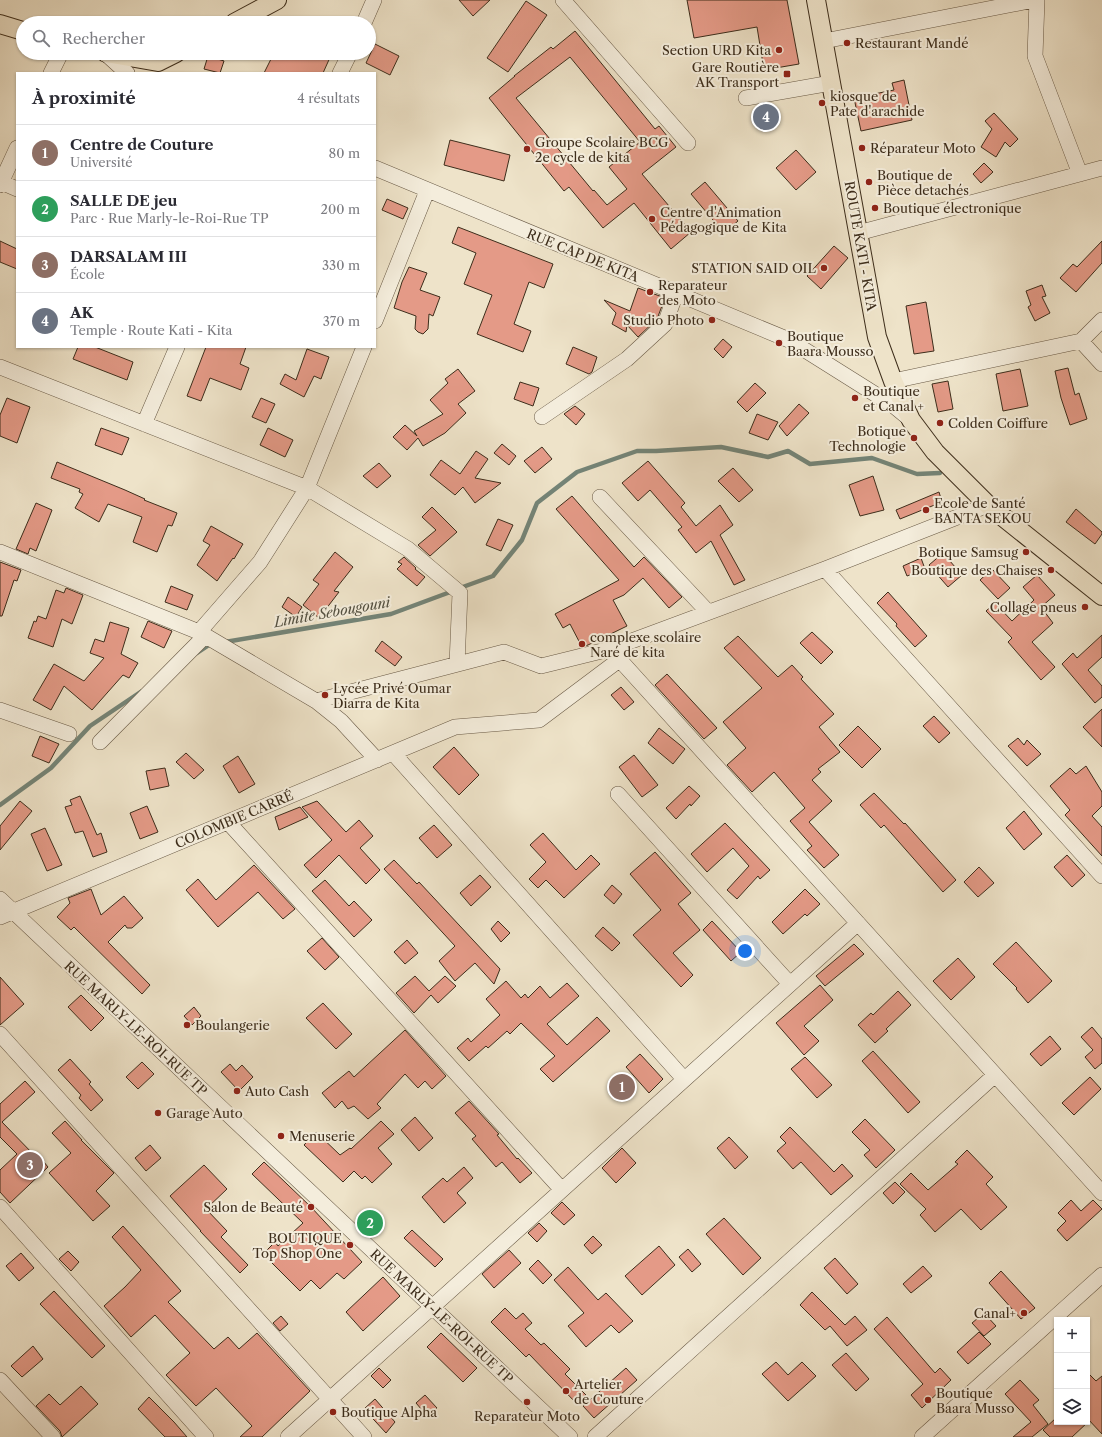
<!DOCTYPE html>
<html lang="fr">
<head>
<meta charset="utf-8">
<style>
	:root { --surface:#fff; --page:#f7f7f7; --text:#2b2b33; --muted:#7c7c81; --line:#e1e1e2; --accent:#8f2418 }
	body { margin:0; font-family:"Libre Caslon Text",serif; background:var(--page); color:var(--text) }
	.controls { position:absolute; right:12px; bottom:12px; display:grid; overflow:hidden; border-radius:0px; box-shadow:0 1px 3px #0004 }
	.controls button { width:36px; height:36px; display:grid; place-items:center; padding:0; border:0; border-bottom:1px solid var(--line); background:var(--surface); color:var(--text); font:20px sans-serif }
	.you { position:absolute; left:745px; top:951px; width:14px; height:14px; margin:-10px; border:3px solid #fff; border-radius:50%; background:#1a73e8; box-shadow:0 0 0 6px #1a73e833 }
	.badge { display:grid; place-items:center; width:26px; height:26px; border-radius:50%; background:var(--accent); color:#fff; font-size:13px; font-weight:700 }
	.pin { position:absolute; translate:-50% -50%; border:2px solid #fff; box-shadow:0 1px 4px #0006 }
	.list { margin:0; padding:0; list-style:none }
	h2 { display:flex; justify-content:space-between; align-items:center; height:52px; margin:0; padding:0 16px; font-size:17px }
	h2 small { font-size:13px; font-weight:400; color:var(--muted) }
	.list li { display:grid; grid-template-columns:26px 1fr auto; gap:12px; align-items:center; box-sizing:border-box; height:56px; padding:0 16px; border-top:1px solid var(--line) }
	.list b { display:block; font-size:15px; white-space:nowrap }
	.list p { margin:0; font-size:13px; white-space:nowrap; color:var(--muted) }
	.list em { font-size:13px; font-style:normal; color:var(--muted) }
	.icon { flex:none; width:22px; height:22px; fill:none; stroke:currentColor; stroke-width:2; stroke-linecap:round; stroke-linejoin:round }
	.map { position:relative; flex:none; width:1102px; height:1437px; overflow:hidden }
	.search { position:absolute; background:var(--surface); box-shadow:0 1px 3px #0004; left:16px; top:16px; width:360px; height:44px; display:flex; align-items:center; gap:10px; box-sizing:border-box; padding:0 14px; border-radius:22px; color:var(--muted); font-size:15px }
	.panel { position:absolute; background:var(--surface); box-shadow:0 1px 3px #0004; left:16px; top:72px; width:360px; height:276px; border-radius:0px }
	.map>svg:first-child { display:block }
</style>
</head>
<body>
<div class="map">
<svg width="1102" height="1437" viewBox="0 0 1102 1437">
	<rect width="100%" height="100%" fill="#eee3c9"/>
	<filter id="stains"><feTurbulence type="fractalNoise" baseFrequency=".005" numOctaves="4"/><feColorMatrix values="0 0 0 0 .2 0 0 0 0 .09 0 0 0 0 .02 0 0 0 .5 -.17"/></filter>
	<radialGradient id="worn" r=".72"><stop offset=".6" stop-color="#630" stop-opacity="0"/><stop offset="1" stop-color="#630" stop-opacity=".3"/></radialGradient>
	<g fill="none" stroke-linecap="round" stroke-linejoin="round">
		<path stroke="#748477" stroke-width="4.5" d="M460,588L493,576L522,540L537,503L577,472L637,451H656L721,447L768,457L788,451L810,464L872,458L917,474L940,473
			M225,642L391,614L453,591
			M197,653L209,645L213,644
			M0,805L51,768L90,726L142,691"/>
	</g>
	<path fill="#e49a87" stroke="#3d2d1b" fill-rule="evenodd" d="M459,0H490L473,16Z
		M687,0H787L799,64L764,70L757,27L694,38Z
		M526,1L547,15L508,72L487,58Z
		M575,31L655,129L659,126L676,147L642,174L691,232L671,249L634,203L603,228L569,187L564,191L489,98L515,76H514L551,47L553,49ZM570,57L640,142L609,167L627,189L607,205L594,190L593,191L516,98Z
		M375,44L399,56L390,75L366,63Z
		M274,53H332L323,73H264Z
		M208,56L224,61L220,73L204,69Z
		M904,80L912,120L861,131L854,98L894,90L892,83Z
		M994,113L1018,139L1010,147L1005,142L996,157L981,147L992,129L985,121Z
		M450,140L510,155L504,181L444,165Z
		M796,150L816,172L796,190L776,168Z
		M984,163L993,172L981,183L973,174Z
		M705,182L738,221L724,233L691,194Z
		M387,199L408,208L403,219L382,210Z
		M458,227L553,264L544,288L529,282L514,324L531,331L523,352L477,334L492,295L464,284L476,253L452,243Z
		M0,241L17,249V269L0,262Z
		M1102,241V263L1076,292L1060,278L1073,264L1077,267Z
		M834,246L848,258L821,289L807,276Z
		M409,267L427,273L420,290L440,297L433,316L429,314L428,329L423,334L418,332L415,329L416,316L394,308L402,282Z
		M1042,285L1046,296L1042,297L1050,313L1035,321L1028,307L1031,305L1026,291Z
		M638,288L665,298L657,319L638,337L627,325L626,332L612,324L616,313L604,300L630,311Z
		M926,302L934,351L914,354L906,306Z
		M723,339L732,347L723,358L714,349Z
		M78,347H95L133,362L127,380L73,359Z
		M206,347H246L240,364L249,368L241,390L210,378L201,401L187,396Z
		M573,347L597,357L592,372L589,374L566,364Z
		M307,349L329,357L321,379L314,376L304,397L280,384L285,374L296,380Z
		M1068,368L1075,395L1079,393L1087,419L1070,425L1061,398L1055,371Z
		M458,369L475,391L458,404L466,413L445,433L423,446L418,438L407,450L393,437L405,425L417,436L414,431L443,414L430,400L448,383L445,379Z
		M1020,369L1028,406L1003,411L996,374Z
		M948,381L953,409L938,412L932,384Z
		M520,382L539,388L533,406L514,399Z
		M755,383L766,393L747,412L737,402Z
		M7,398L30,407L17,443L0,436V415Z
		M261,398L275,404L266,423L252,417Z
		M799,404L809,413L787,436L779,426Z
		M575,406L585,414L576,425L564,414Z
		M757,414L778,422L768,440L749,433Z
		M101,428L129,438L122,455L95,445Z
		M268,428L293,440L285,457L260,445Z
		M502,444L516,456L509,465L494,453Z
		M542,447L552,459L535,473L524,461Z
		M476,451L488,459L475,478L501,483L475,503L463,487L455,495L430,475L441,460L460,474Z
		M648,461L685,503L681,507L696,526L720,505L733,525L720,535L745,580L734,585L711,541L696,553L678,530L682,527L650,490L638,501L622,483Z
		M57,462L125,490L145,499L144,500L177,513L172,526L168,525L157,552L133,542L142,517L108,504L99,522L75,508L83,494L79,492L80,489L51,478Z
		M379,463L391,476L377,488L363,476Z
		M733,468L753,490L739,502L718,481Z
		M873,476L884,510L860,516L849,485Z
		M939,492L942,502L900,519L896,510Z
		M572,496L634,567L644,557L682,597L669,608L643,578L624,595L613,600L627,626L588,645L582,647L570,624L563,628L555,614L619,580L556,509Z
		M36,503L52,510L36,551L30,548L28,554L16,549Z
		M432,507L457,532L430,556L418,545L436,530L422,517Z
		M1076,509L1102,532V534L1095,544L1066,522Z
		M498,519L513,525L501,551L486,545Z
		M211,526L243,544L234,559L233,558L217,581L197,565L210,545L203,541Z
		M335,552L353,567L334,591L339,592L319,618L303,605L319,584L313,580Z
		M943,553L962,575L948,587L929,565Z
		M404,557L416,568L415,569L425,577L417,586L397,569L402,564L398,562Z
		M921,558L925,569L907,576L903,566Z
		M0,562L21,570L17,581L14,580L2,616H0Z
		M992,569L1010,588L998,599L980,580Z
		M1037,575L1055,595L1041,607L1053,623L1032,642L1055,667L1041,680L1008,642L1012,638L986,611L995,603L1012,621L1034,600L1023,587Z
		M171,586L193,595L187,610L165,602Z
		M66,588L83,595L72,624L62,619L53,647L28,638L34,621L36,622L38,616L46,619L56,590L64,593Z
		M888,592L927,636L915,647L896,626L897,624L877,603Z
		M288,597L302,607L296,617L282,607Z
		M148,621L172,631L164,648L141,637Z
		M110,622L129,628L121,654L138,663L129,678L123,675L92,710L64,686L51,710L33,700L54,664L84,681L104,658L90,653L95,639L104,642Z
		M812,632L833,652L821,664L800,643Z
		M1102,635V657L1088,670L1102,686V697L1095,703L1062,664L1073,653L1077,658Z
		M738,636L778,677L792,665L803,677L801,679L834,714L819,727L840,752L818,769L821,772L812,780L832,801L809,822L839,855L824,868L807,850L812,846L790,821L805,808L774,772L752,792L727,765L746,748L723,722L762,688L724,648Z
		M382,641L402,657L395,666L375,651Z
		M667,674L717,728L704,739L655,685Z
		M621,687L634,702L624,710L611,695Z
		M1102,709V747L1083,727Z
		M934,716L950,733L939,743L923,726Z
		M858,726L881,749L862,768L839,745Z
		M659,728L685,749L673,764L648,743Z
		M40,736L59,744L49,763L32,756Z
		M1018,738L1024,745L1027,740L1041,754L1027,766L1008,746Z
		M454,747L479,775L459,795L433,767Z
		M186,753L204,770L194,779L176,762Z
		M634,755L658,785L642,797L619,767Z
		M238,756L255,784L239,793L223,766Z
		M1086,766L1102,792V806L1092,816L1102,827V856L1065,815L1070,810L1050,786L1070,768L1076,774Z
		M165,768L169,786L150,790L146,771Z
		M689,786L700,796L691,806L690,804L676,819L666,808Z
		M874,793L904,824L905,823L956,880L943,892L884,825L881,828L860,805Z
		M80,796L97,835L101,833L107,852L93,857L83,831L75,833L65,807L72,805L70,800Z
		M20,801L32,811L0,850V826Z
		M317,801L346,832L359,820L373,836L360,848L380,870L366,884L339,855L316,878L304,865L332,840L302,807Z
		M147,806L158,832L140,839L130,813Z
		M300,807L308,817L279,830L275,817Z
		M1024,811L1042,834L1024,850L1006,828Z
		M725,823L770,870L760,879L758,876L737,899L727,890L749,866L733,848L707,872L691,854Z
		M434,825L452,845L437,858L419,838Z
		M45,828L62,865L47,871L31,834Z
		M543,833L576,870L591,855L600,864L564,898L546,880L538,888L529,879L546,862L530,845Z
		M655,852L691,893L678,904L700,930L673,953L693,975L681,987L633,935L661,910L630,874Z
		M1067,855L1085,875L1072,887L1054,867Z
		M394,860L417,884L419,882L500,969L494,984L475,963L455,981L439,961L455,946L384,869Z
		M254,865L295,909L283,919L258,892L218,927L186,890L198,879L216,900Z
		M979,867L994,883L978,897L964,882Z
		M480,875L491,887L471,906L460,893Z
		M325,880L349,906L354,901L372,920L354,937L312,891Z
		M612,885L622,894L614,904L604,895Z
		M91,889L101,915L124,896L143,918L132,928H127L125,925L108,942L150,985L142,994L74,927L71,930L57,917L70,903L68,898Z
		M805,889L820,904L807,916L805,914L783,934L772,922Z
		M498,921L510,933L501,942L491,929Z
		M712,921L741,952L731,961L703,930Z
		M603,927L620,943L612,951L595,936Z
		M322,938L339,957L325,970L307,951Z
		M407,940L418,953L405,964L394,952Z
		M1016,942L1052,981L1028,1003L1016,989L1017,988L993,964Z
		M854,944L864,954L825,986L816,976Z
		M958,958L975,977L951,1000L933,981Z
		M415,976L429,991L445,976L456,986L438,1003L431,995L414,1013L396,993Z
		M0,977L24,1004L0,1025Z
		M506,981L521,998L525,994L528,998L540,986L550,998L567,983L579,996L547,1024L567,1045L597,1017L610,1031L553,1082L540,1069L555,1056L521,1023L510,1034L507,1031L488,1048L486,1046L469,1061L457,1048L468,1038L471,1042L500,1015L486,999Z
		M820,985L833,1000L804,1026L819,1041L804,1055L776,1023Z
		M898,991L911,1005L886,1029L888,1031L875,1043L858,1025L871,1013L873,1015Z
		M81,995L104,1018L91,1031L68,1007Z
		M323,1003L352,1034L336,1049L306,1018Z
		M194,1007L201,1016L192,1025L184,1016Z
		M1092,1027L1102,1039V1063L1095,1069L1085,1057L1093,1050L1081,1037Z
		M405,1030L446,1076L432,1089L425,1081L418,1088L405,1074L377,1104L381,1108L368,1119L354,1106L348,1109L342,1101L335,1108L322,1093L349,1071L354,1077Z
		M1050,1036L1061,1049L1041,1066L1030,1054Z
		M873,1051L920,1102L908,1113L862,1061Z
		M640,1054L663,1079L649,1093L626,1067Z
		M805,1057L832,1085L817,1098L791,1069Z
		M70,1059L91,1082L89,1084L103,1100L91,1111L79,1098L81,1095L58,1070Z
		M142,1062L154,1074L138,1089L126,1077Z
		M230,1064L236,1071L242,1065L253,1077L239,1091L221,1072Z
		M1090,1077L1101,1089L1074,1115L1062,1103Z
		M25,1081L35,1092L2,1122L36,1157L38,1155L48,1167L10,1203L0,1192V1170L17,1154L0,1137V1104Z
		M469,1101L499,1134L497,1135L517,1159L518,1158L532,1173L520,1183L502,1162L496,1167L472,1139L476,1136L455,1113Z
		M415,1117L433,1138L419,1151L401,1130Z
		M865,1119L895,1150L876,1168L864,1155L870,1150L852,1132Z
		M65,1121L82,1140H81L114,1173L96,1191L110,1206L93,1221L49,1173L71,1153L52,1133Z
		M381,1121L394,1134L378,1148L392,1164L372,1183L365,1176L362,1179L354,1171L343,1182L304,1145L316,1132L340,1155L350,1148L351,1149Z
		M790,1127L834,1172L842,1164L853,1176L831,1195L801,1162L793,1169L777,1151L786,1143L780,1137Z
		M729,1137L748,1157L735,1169L717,1148Z
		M150,1145L161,1158L146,1171L135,1158Z
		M622,1148L636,1163L616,1183L602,1168Z
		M967,1150L993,1177L986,1184L1007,1207L981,1230L961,1209L935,1232L920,1215L926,1209L900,1184L911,1173L928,1190L958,1164L955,1162Z
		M264,1162L311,1207L362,1262L344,1279L337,1273L320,1289L311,1280L300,1291L263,1254L275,1242L278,1246L303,1223L252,1174Z
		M204,1165L227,1189L206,1209L227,1231L221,1237L248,1265L240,1273L200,1231H201L170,1196Z
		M464,1167L473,1178L457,1193L466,1203L444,1223L422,1197L443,1178L447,1182Z
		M895,1182L905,1192L893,1204L883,1193Z
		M1071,1200L1081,1211L1093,1200L1102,1209L1067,1241L1057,1230L1066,1221L1058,1213Z
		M562,1202L575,1215L564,1225L551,1213Z
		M724,1218L761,1258L743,1275L706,1234Z
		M539,1223L547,1231L537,1242L528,1233Z
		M123,1226L181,1291L168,1302L214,1349L228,1337L239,1349L257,1333L310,1391L262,1437H240L252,1426L216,1388L196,1406L166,1375L190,1353L155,1315L131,1337L104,1306L125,1287L141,1270L112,1237Z
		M412,1230L443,1259L435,1267L404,1238Z
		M593,1236L602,1245L592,1254L584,1245Z
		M659,1246L675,1265L642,1295L625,1276Z
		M688,1249L701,1264L692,1272L679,1257Z
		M509,1250L521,1263L494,1288L482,1274Z
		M68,1251L79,1262L71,1271L59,1259Z
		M21,1253L34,1268L19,1281L6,1266Z
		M835,1258L858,1284L847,1294L824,1268Z
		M538,1260L552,1275L543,1284L529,1269Z
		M923,1266L932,1276L911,1293L903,1284Z
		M568,1267L598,1300L606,1293L633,1321L619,1333L611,1325L586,1347L568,1326L584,1313L554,1280Z
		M1001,1271L1035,1308L1021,1319L989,1283Z
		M383,1277L400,1296L363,1331L346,1312Z
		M54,1291L105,1346L92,1358L40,1304Z
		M812,1292L845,1325L855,1316L867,1330L847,1346L830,1326L825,1330L800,1305Z
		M505,1308L516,1319L523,1313L532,1323L525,1329L541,1345L544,1343L570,1369L565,1374L586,1395L576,1403L529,1354L526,1357L491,1322Z
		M984,1313L996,1326L984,1336L972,1323Z
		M281,1316L288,1324L280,1331L273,1323Z
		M887,1317L935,1373L940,1368L951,1380L922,1408L911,1395L923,1384L874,1329Z
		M979,1332L991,1344L968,1364L957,1352Z
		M441,1333L477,1368L463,1382L427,1347Z
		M33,1346L43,1359L22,1377L11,1366Z
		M846,1353L869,1379L856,1391L832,1365Z
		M776,1362L788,1375L802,1362L816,1376L788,1401L762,1374Z
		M379,1368L391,1380L383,1388L371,1376Z
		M626,1368L637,1380L594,1418L583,1406Z
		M1087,1372L1096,1381L1102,1376V1434L1087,1418Z
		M1020,1380L1039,1400L1033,1405L1048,1424L1032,1437H1013L1031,1422L1005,1394Z
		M81,1386L98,1404L62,1437L60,1431L36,1406L49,1394L60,1405Z
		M425,1395L437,1408L428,1417L416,1403Z
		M149,1397L174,1422L187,1437H165L138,1409Z
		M375,1399L395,1422L386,1433L364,1409Z
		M1056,1418L1057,1422H1088L1072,1437H1050L1043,1430Z"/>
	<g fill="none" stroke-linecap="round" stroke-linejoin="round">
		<defs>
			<path id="minor" d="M563,0L688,143
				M1037,0L1035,56L1080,174
				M364,23L374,0
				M824,41L1034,0
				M105,53L127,73
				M51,73L61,53
				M340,73L350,53
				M746,98L831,83
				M375,168L789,340L894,406L911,420
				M1,182L17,189
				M0,185L17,148
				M858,233L1102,168
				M375,321L427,191
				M1081,341L1102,364
				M0,367L307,488L408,549L460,593L457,664
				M893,381L1081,341L1102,320
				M542,417L627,359L665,324L676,293
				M144,424L177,347
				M600,497L708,612
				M0,552L199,632L316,701L341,721L377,760
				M825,569L1102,876
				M199,632L260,562L307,488L364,347
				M610,649L1102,1193
				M316,701L504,652L541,666L610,649L825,569L988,505
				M0,710L69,734
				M100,742L205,636
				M393,753L684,1079
				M618,794L790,984
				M228,822L562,1190
				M0,899L570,1437
				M0,917L455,727L539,720L619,660
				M0,1034L364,1437
				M0,1207L206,1437
				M0,1380L53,1437
				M288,1437L858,923
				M595,1437L995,1075
				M922,1437L1102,1275"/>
			<path id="major" d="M816,0L877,337L893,381L911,420L935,452L988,505L1102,596
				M234,23L277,0
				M0,24L23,31
				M106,53L158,62L176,53"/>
		</defs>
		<use href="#minor" stroke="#695a46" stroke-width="16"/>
		<use href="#major" stroke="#3d2d1b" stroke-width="20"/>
		<use href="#minor" stroke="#f4eddc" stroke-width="15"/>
		<use href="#major" stroke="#eee3c9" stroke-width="18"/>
	</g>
	<g fill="#8f2418" stroke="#f4eddc" stroke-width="1.5">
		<circle cx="847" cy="43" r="4"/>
		<circle cx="779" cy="50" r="4"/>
		<rect x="783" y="70" width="8" height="8" rx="2"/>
		<circle cx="822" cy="103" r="4"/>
		<circle cx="862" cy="148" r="4"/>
		<circle cx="527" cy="149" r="4"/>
		<circle cx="869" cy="182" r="4"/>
		<circle cx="875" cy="208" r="4"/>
		<circle cx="652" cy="219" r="4"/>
		<circle cx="824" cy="268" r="4"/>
		<circle cx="650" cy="292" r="4"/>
		<circle cx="712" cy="320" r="4"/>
		<circle cx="779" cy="343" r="4"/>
		<circle cx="855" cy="398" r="4"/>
		<circle cx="940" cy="423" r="4"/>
		<circle cx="914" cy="438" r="4"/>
		<circle cx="926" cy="510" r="4"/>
		<circle cx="1026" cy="552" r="4"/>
		<circle cx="1051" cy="570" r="4"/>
		<circle cx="1085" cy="607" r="4"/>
		<circle cx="582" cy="644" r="4"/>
		<circle cx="325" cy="695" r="4"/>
		<circle cx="187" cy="1025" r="4"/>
		<circle cx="237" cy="1091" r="4"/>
		<circle cx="158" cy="1113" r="4"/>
		<circle cx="281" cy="1136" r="4"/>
		<circle cx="311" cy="1207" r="4"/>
		<circle cx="350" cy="1245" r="4"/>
		<circle cx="1024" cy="1313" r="4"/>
		<circle cx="566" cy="1391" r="4"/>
		<circle cx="928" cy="1400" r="4"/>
		<circle cx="527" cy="1402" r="4"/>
		<circle cx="333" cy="1412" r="4"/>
	</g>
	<g text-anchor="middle" stroke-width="4" stroke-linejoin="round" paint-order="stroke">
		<g font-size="13" fill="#3d2d1b" stroke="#f4eddc" text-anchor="start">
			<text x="855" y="48">Restaurant Mandé</text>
			<text x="771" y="55" text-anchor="end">Section URD Kita</text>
			<text x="779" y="72" text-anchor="end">Gare Routière<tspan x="779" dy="15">AK Transport</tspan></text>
			<text x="830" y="101">kiosque de<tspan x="830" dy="15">Pate d'arachide</tspan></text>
			<text x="535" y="147">Groupe Scolaire BCG<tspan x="535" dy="15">2e cycle de kita</tspan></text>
			<text x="870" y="153">Réparateur Moto</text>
			<text x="877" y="180">Boutique de<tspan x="877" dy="15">Pièce detachés</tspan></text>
			<text x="883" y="213">Boutique électronique</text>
			<text x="660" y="217">Centre d'Animation<tspan x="660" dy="15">Pédagogique de Kita</tspan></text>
			<text x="816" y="273" text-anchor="end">STATION SAID OIL</text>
			<text x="658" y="290">Reparateur<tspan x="658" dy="15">des Moto</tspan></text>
			<text x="704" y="325" text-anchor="end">Studio Photo</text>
			<text x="787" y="341">Boutique<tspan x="787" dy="15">Baara Mousso</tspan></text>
			<text x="863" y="396">Boutique<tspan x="863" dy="15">et Canal +</tspan></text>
			<text x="948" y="428">Colden Coiffure</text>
			<text x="906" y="436" text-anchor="end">Botique<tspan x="906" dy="15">Technologie</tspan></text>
			<text x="934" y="508">Ecole de Santé<tspan x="934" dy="15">BANTA SEKOU</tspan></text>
			<text x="1018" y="557" text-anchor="end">Botique Samsug</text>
			<text x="1043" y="575" text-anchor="end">Boutique des Chaises</text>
			<text x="1077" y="612" text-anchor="end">Collage pneus</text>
			<text x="590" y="642">complexe scolaire<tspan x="590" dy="15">Naré de kita</tspan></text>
			<text x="333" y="693">Lycée Privé Oumar<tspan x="333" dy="15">Diarra de Kita</tspan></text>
			<text x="195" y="1030">Boulangerie</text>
			<text x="245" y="1096">Auto Cash</text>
			<text x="166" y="1118">Garage Auto</text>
			<text x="289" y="1141">Menuserie</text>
			<text x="303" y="1212" text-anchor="end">Salon de Beauté</text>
			<text x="342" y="1243" text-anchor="end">BOUTIQUE<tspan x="342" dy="15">Top Shop One</tspan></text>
			<text x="1016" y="1318" text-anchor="end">Canal+</text>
			<text x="574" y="1389">Artelier<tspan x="574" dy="15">de Couture</tspan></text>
			<text x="936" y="1398">Boutique<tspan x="936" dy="15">Baara Musso</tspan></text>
			<text x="341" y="1417">Boutique Alpha</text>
			<text x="527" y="1421" text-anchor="middle">Reparateur Moto</text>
		</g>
		<g font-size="13" fill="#3d2d1b" stroke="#f4eddc">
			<text transform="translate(861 246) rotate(80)" y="5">ROUTE KATI - KITA</text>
			<text transform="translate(583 255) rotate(22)" y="5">RUE CAP DE KITA</text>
			<text transform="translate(234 819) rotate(-23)" y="5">COLOMBIE CARRÉ</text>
			<text transform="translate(136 1028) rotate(43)" y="5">RUE MARLY-LE-ROI-RUE TP</text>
			<text transform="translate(442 1316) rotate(43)" y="5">RUE MARLY-LE-ROI-RUE TP</text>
		</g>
		<g font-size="14" font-style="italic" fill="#545142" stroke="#f4eddc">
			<text transform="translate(332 612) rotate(-10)" y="5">Limite Sebougouni</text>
		</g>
	</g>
	<rect width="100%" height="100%" filter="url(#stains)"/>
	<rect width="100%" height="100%" fill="url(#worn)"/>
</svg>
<div class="controls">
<button>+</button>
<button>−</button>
<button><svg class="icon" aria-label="layers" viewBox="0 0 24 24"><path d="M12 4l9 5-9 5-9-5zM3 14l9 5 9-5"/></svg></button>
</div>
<div class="you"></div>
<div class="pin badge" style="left:622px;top:1087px;background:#8d6e63">1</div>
<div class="pin badge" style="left:370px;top:1223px;background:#2e9e5b">2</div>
<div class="pin badge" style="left:30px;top:1165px;background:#8d6e63">3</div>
<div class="pin badge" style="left:766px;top:117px;background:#6b7280">4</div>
<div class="search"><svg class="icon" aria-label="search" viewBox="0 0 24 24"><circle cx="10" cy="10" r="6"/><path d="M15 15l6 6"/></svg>Rechercher</div>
<section class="panel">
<h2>À proximité<small>4 résultats</small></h2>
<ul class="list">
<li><span class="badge" style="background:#8d6e63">1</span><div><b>Centre de Couture</b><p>Université</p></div><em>80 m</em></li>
<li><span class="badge" style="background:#2e9e5b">2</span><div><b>SALLE DE jeu</b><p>Parc · Rue Marly-le-Roi-Rue TP</p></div><em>200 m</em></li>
<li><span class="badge" style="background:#8d6e63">3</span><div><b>DARSALAM III</b><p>École</p></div><em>330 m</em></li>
<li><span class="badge" style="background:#6b7280">4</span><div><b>AK</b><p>Temple · Route Kati - Kita</p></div><em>370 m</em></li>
</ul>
</section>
</div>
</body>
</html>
